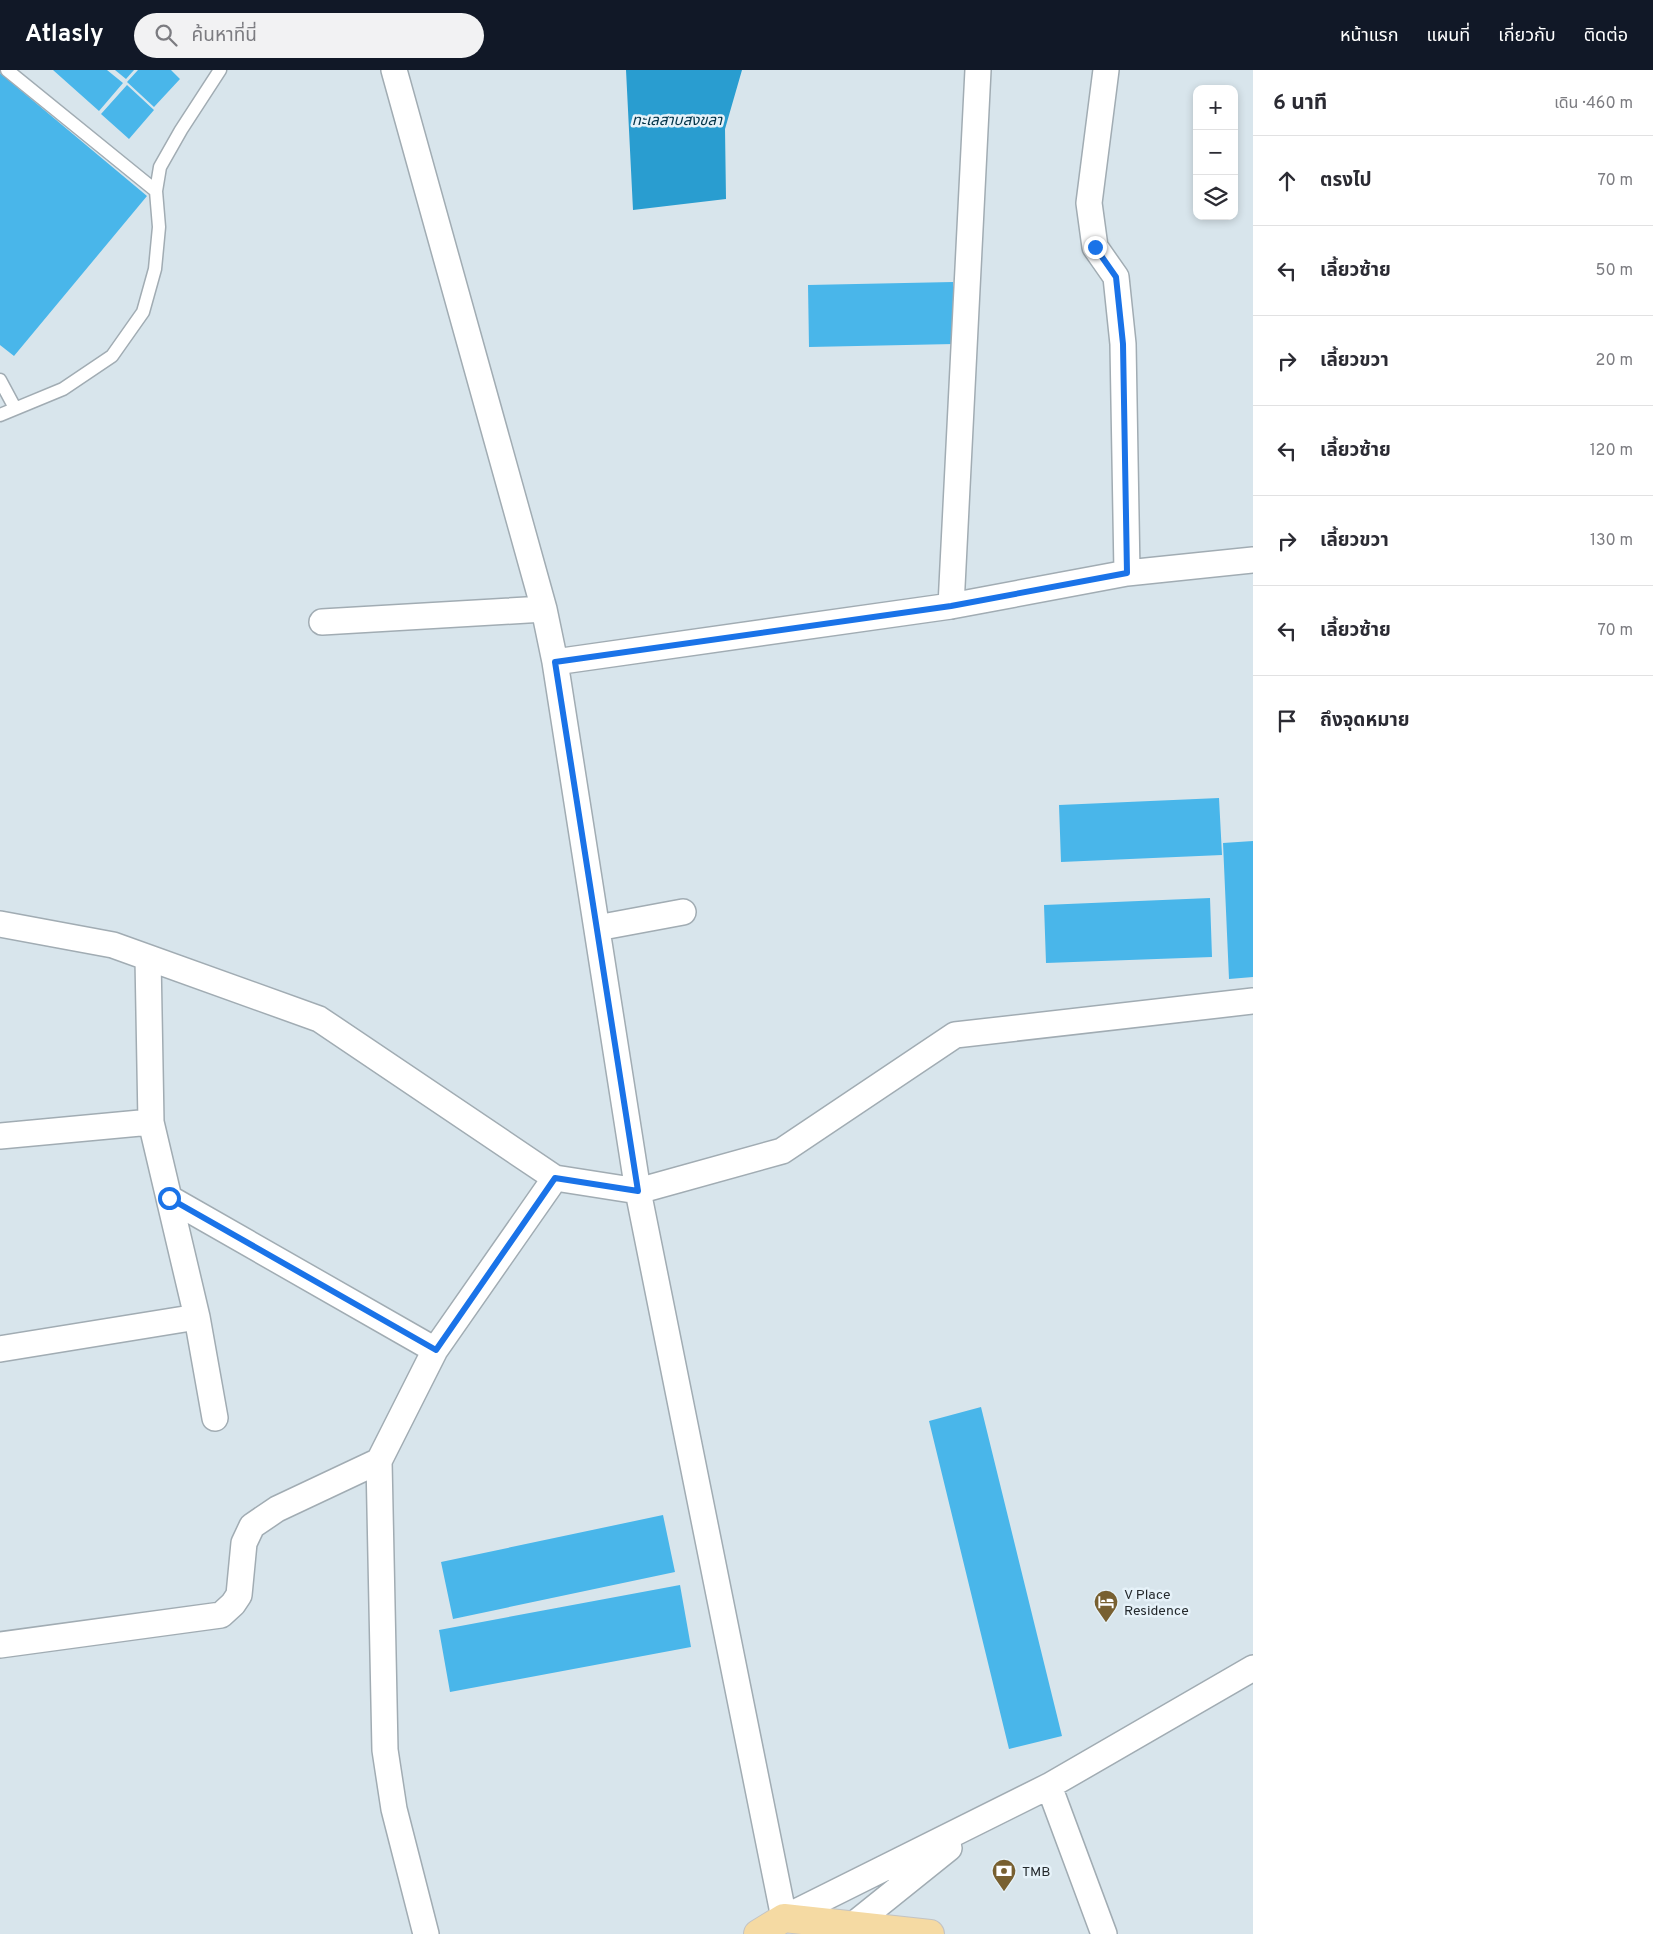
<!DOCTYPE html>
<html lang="th">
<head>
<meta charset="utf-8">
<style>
	:root { --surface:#fff; --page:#f2f2f3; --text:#2b2b33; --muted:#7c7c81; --line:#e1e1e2; --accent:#111827 }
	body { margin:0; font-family:Overpass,"Noto Sans Thai",sans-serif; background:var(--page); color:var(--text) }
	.controls { position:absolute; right:15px; top:15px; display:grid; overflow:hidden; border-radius:10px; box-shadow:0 2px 8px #0003 }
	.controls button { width:45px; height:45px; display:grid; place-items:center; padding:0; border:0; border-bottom:1px solid var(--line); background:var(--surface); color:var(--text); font:25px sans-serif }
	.stop { position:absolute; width:15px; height:15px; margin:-11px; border:4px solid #1a73e8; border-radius:50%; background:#fff }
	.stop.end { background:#1a73e8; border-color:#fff; box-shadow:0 1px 5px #0008 }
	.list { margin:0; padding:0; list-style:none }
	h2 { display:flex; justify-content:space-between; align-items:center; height:65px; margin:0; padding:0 20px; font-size:21px }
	h2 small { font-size:16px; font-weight:400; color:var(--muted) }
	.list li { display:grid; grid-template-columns:32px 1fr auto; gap:15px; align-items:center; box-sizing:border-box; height:90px; padding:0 20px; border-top:1px solid var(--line) }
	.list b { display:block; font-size:19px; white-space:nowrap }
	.list em { font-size:16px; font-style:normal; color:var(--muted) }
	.icon { flex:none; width:28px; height:28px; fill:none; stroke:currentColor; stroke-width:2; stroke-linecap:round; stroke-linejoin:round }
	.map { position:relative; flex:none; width:1253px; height:1864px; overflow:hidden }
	header { display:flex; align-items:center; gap:30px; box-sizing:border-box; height:70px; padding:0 25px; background:var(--accent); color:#fff }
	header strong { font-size:24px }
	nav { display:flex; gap:28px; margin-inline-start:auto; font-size:18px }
	.search { width:350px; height:45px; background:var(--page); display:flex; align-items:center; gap:12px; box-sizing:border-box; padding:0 18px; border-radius:28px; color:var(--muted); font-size:19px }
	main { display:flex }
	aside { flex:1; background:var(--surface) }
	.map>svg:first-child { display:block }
</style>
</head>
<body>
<header>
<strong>Atlasly</strong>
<div class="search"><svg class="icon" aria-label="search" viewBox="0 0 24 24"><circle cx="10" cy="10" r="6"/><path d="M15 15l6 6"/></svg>ค้นหาที่นี่</div>
<nav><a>หน้าแรก</a><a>แผนที่</a><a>เกี่ยวกับ</a><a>ติดต่อ</a></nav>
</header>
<main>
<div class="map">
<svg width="1253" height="1864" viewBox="0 0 1253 1864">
	<rect width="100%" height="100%" fill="#d8e5ec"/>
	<path fill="#299dd0" d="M626,0H742L725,59L726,129L633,140Z"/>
	<path fill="#49b6ea" d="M53,0H107L123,13L99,41Z
		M115,0H134L126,9Z
		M138,0H171L180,9L154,37L127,12Z
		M0,3L147,126L14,286L0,275Z
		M127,15L154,40L129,69L101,44Z
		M953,212L954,274L809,277L808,215Z
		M1219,728L1222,785L1061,792L1059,735Z
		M1253,771V907L1229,909L1223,773Z
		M1210,828L1212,887L1046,893L1044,835Z
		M981,1337L1062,1666L1009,1679L929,1351Z
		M663,1445L675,1502L453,1549L441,1492Z
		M680,1515L691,1577L450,1622L439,1560Z"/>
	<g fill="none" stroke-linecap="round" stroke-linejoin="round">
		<defs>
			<path id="lane" d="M7,0L156,121
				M0,310L15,338
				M0,345L63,319L112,286L143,242L155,199L159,157L156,121L160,97L181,60L220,0"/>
			<path id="street" d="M394,0L544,539L555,592L638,1121L784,1848L1049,1716L1253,1598
				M1106,0L1089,133L1095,177L1116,207L1123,274L1127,503
				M951,536L978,0
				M322,552L544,539
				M555,592L951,536L1127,503L1253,490
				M0,854L113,875L319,949L555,1108L638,1121L782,1081L955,965L1253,931
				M597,858L683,842
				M148,888L151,1052L197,1247L215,1348
				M0,1066L151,1052
				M169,1128L435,1280
				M0,1279L197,1247
				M0,1575L221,1545L233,1534L239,1525L244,1473L252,1456L277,1439L379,1391
				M1049,1716L1104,1864
				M426,1864L394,1739L385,1680L379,1391L435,1280L555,1108
				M842,1864L949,1778"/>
			<path id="primary" d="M784,1848L930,1864
				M758,1864L784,1848"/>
		</defs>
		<use href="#lane" stroke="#a1acb3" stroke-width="15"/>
		<use href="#street" stroke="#a1acb3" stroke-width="28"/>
		<use href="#primary" stroke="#c2c3c4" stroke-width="30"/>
		<use href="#lane" stroke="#fff" stroke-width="12"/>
		<use href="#street" stroke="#fff" stroke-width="25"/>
		<use href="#primary" stroke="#f5daa3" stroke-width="28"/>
	</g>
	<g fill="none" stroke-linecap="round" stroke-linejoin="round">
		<path stroke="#1a73e8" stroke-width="6" d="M169,1128L436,1280L555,1108L638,1121L555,592L951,536L1127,503L1123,274L1116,207L1095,177"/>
	</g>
	<defs>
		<symbol id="hotel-pin" viewBox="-11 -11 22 30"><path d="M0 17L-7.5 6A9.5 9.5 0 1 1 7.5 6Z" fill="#786031" stroke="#e6f2f9"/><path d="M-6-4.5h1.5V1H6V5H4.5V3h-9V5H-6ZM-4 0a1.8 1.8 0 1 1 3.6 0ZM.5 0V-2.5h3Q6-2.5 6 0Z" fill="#fff"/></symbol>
		<symbol id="bank-pin" viewBox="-11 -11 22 30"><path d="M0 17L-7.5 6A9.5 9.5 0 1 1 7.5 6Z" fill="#786031" stroke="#e6f2f9"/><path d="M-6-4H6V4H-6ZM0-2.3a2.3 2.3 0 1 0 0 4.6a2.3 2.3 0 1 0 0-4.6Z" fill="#fff"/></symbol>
	</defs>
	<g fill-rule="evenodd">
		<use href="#hotel-pin" x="1092" y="1518" width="28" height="38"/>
		<use href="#bank-pin" x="990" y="1787" width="28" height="38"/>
	</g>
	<g text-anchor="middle" stroke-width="5" stroke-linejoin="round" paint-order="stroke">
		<g font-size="14" fill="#252a2d" stroke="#e6f2f9" text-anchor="start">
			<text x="1124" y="1529">V Place<tspan x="1124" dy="16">Residence</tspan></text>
			<text x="1022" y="1806">TMB</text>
		</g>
		<g font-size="15" font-style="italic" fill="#023449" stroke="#e6f2f9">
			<text x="677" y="55">ทะเลสาบสงขลา</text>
		</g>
	</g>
</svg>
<div class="controls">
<button>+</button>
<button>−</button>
<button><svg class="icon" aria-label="layers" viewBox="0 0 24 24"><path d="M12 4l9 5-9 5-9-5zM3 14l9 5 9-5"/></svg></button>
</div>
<div class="stop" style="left:169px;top:1128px"></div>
<div class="stop end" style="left:1095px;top:177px"></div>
</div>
<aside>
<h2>6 นาที<small>เดิน · 460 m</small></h2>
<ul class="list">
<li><svg class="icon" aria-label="ahead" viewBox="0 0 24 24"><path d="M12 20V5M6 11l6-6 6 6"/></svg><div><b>ตรงไป</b></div><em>70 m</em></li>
<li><svg class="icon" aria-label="left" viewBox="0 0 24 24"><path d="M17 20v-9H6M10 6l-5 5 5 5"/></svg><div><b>เลี้ยวซ้าย</b></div><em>50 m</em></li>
<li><svg class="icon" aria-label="right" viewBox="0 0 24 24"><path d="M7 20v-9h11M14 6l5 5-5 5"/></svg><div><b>เลี้ยวขวา</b></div><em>20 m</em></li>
<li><svg class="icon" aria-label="left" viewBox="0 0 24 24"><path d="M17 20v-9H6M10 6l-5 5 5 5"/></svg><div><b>เลี้ยวซ้าย</b></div><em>120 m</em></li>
<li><svg class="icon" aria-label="right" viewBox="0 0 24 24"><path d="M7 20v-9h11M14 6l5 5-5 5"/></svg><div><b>เลี้ยวขวา</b></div><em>130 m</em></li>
<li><svg class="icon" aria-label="left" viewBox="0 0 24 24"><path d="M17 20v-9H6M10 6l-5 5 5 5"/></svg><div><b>เลี้ยวซ้าย</b></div><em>70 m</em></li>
<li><svg class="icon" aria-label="arrive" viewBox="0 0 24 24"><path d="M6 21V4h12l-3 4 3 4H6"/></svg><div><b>ถึงจุดหมาย</b></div></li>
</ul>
</aside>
</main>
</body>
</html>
